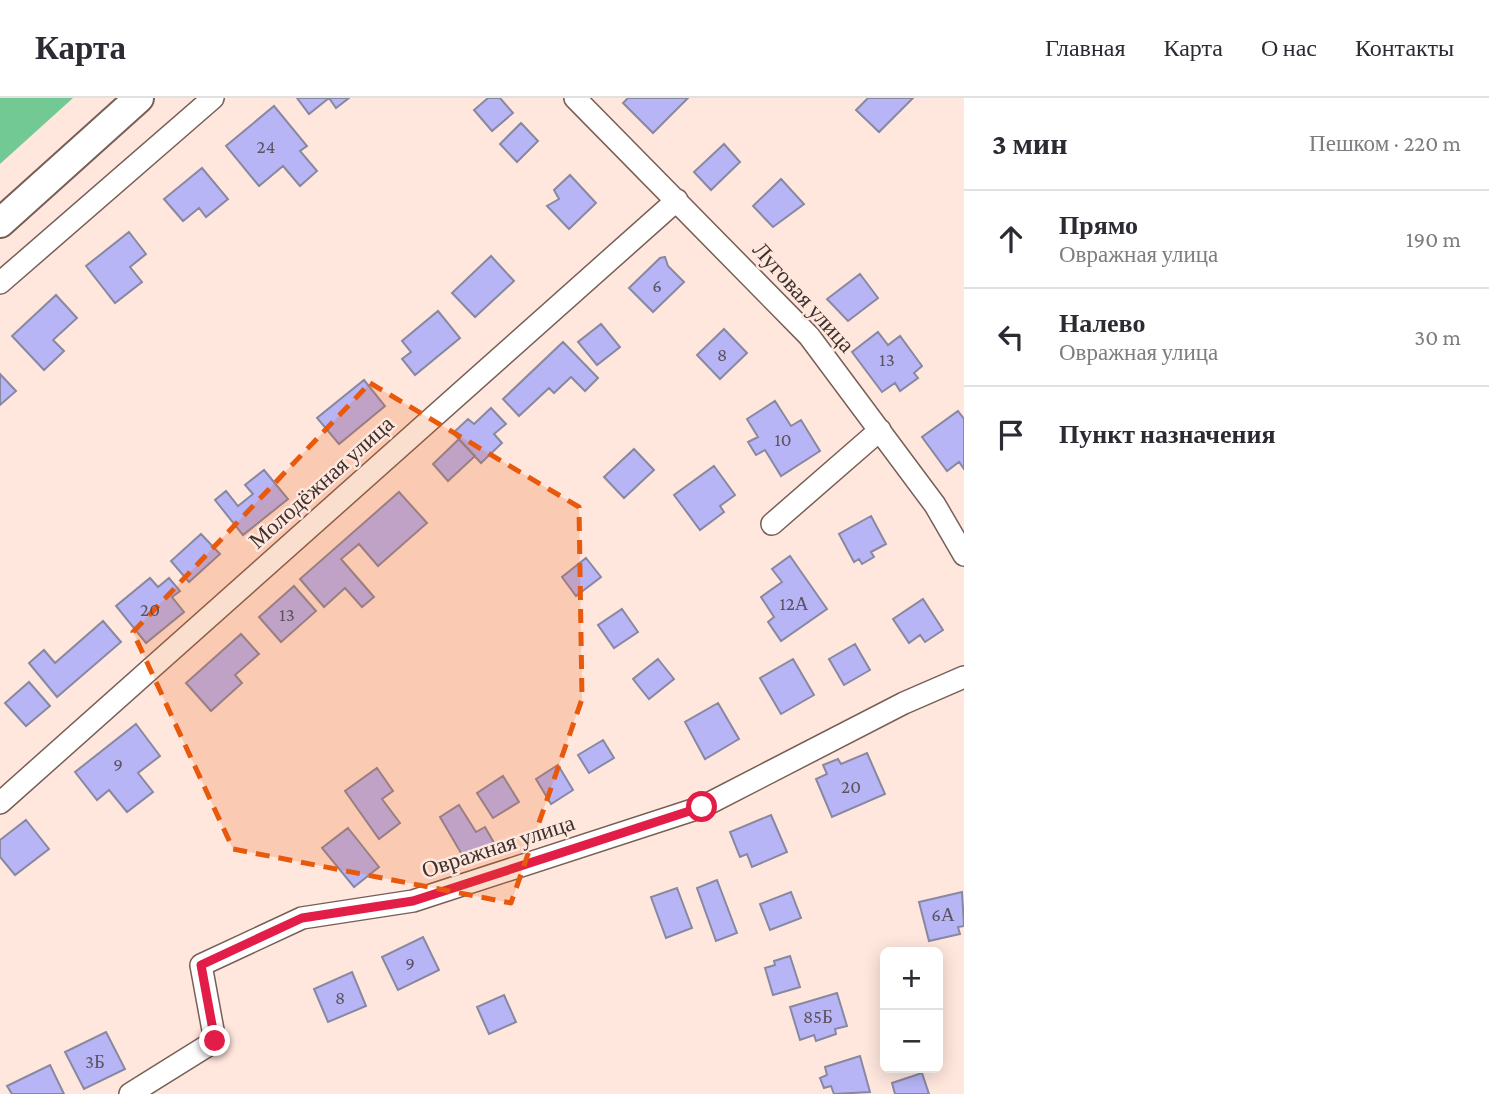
<!DOCTYPE html>
<html lang="ru">
<head>
<meta charset="utf-8">
<style>
	:root { --surface:#fff; --page:#f2f2f3; --text:#2b2b33; --muted:#7c7c81; --line:#e1e1e2 }
	body { margin:0; font-family:"Crimson Pro",serif; background:var(--page); color:var(--text) }
	.controls { position:absolute; right:21px; bottom:21px; display:grid; overflow:hidden; border-radius:10px; box-shadow:0 4px 18px #0003 }
	.controls button { width:63px; height:63px; display:grid; place-items:center; padding:0; border:0; border-bottom:2px solid var(--line); background:var(--surface); color:var(--text); font:35px sans-serif }
	.stop { position:absolute; width:21px; height:21px; margin:-16px; border:5px solid #e11d48; border-radius:50%; background:#fff }
	.stop.end { background:#e11d48; border-color:#fff; box-shadow:0 2px 7px #0008 }
	.list { margin:0; padding:0; list-style:none }
	h2 { display:flex; justify-content:space-between; align-items:center; height:91px; margin:0; padding:0 28px; font-size:30px }
	h2 small { font-size:23px; font-weight:400; color:var(--muted) }
	.list li { display:grid; grid-template-columns:46px 1fr auto; gap:21px; align-items:center; box-sizing:border-box; height:98px; padding:0 28px; border-top:2px solid var(--line) }
	.list b { display:block; font-size:26px; white-space:nowrap }
	.list p { margin:0; font-size:23px; white-space:nowrap; color:var(--muted) }
	.list em { font-size:23px; font-style:normal; color:var(--muted) }
	.icon { flex:none; width:38px; height:38px; fill:none; stroke:currentColor; stroke-width:2; stroke-linecap:round; stroke-linejoin:round }
	.map { position:relative; flex:none; width:964px; height:996px; overflow:hidden }
	header { display:flex; align-items:center; gap:42px; box-sizing:border-box; height:98px; padding:0 35px; background:var(--surface); border-bottom:2px solid var(--line) }
	header strong { font-size:33px }
	nav { display:flex; gap:38px; margin-inline-start:auto; font-size:24px }
	main { display:flex }
	aside { flex:1; background:var(--surface) }
	.map>svg:first-child { display:block }
</style>
</head>
<body>
<header>
<strong>Карта</strong>
<nav><a>Главная</a><a>Карта</a><a>О нас</a><a>Контакты</a></nav>
</header>
<main>
<div class="map">
<svg width="964" height="996" viewBox="0 0 964 996">
	<rect width="100%" height="100%" fill="#ffe7de"/>
	<path fill="#73c993" d="M0,0H73L0,66Z"/>
	<path fill="#b7b5f6" stroke="#8888a0" stroke-width="2" d="M297,0H349L336,10L329,0L309,16Z
		M488,0H500L513,15L492,33L474,12Z
		M628,0H688L653,35L623,5Z
		M868,0H913L879,34L856,12Z
		M274,8L307,48L300,53L317,73L300,88L283,68L259,88L226,48Z
		M521,25L538,43L517,64L500,46Z
		M724,46L740,64L711,92L694,74Z
		M202,70L228,101L206,119L199,110L183,123L164,101Z
		M570,77L596,105L569,131L547,108L559,101L554,92Z
		M781,81L804,106L773,129L753,108Z
		M129,134L146,156L130,169L142,184L115,205L86,168Z
		M491,158L514,183L475,219L452,195Z
		M665,159L668,168L684,184L653,214L629,190L660,160Z
		M860,176L878,200L848,223L827,201Z
		M56,197L77,220L53,242L64,253L44,272L12,238Z
		M438,213L460,240L415,277L402,261L411,254L402,243Z
		M601,226L620,249L597,267L578,244Z
		M724,231L747,255L720,281L697,257Z
		M878,234L888,247L900,238L922,268L914,275L918,280L900,293L895,285L882,294L852,254Z
		M563,244L598,280L585,293L571,279L554,295L549,290L519,318L503,301Z
		M0,276L16,293L0,307Z
		M364,282L385,308L339,346L317,320Z
		M775,303L791,328L801,322L820,353L781,378L765,352L756,357L748,344L758,339L747,321Z
		M491,310L506,326L494,336L502,345L481,365L453,335L468,321L474,326Z
		M958,313L964,321V371L959,364L947,373L922,339Z
		M459,341L475,358L448,383L433,366Z
		M634,351L654,372L624,400L604,379Z
		M714,368L735,397L720,408L724,414L700,432L674,397Z
		M264,372L288,401L243,437L215,402L226,393L238,408L253,396L245,387Z
		M399,394L427,425L378,468L359,446L341,461L374,499L362,509L345,490L324,509L300,481Z
		M871,418L886,446L871,454L874,459L862,466L859,461L854,464L839,436Z
		M201,436L220,456L189,484L171,463Z
		M790,458L827,511L781,543L768,524L774,519L761,499L782,484L772,471Z
		M586,460L601,479L576,498L562,479Z
		M150,480L158,489L169,480L180,493L172,499L184,514L146,545L116,508Z
		M294,488L316,513L281,544L259,519Z
		M923,501L943,532L925,544L920,537L909,545L893,521Z
		M622,511L638,534L614,550L598,527Z
		M103,523L121,544L57,599L29,565L44,552L55,565Z
		M241,536L259,556L235,577L242,585L211,613L186,585Z
		M855,546L870,572L844,587L829,561Z
		M658,561L674,581L649,601L633,581Z
		M793,561L814,597L781,616L760,580Z
		M29,584L50,608L26,628L5,605Z
		M718,605L739,641L705,661L685,624Z
		M136,626L160,658L138,675L153,694L127,714L109,692L97,702L75,674Z
		M603,642L614,660L589,675L578,657Z
		M867,655L885,696L832,719L816,681L827,676L823,667L838,661L841,666Z
		M558,667L573,692L551,706L536,681Z
		M377,670L393,693L382,701L400,725L379,741L345,693Z
		M503,678L519,704L493,720L477,695Z
		M459,707L476,734L485,729L497,750L468,767L440,719Z
		M771,717L787,754L752,769L747,756L740,759L730,734Z
		M26,722L49,751L15,777L0,759V742Z
		M348,730L379,769L354,789L322,750Z
		M717,782L737,835L716,843L697,790Z
		M677,790L692,830L666,840L651,799Z
		M791,794L801,820L770,832L760,806Z
		M962,794L964,828L958,829L960,836L929,843L919,804Z
		M423,839L439,872L398,892L382,859Z
		M790,858L800,889L773,897L765,870L775,867L774,863Z
		M352,874L366,908L328,924L314,891Z
		M837,895L847,928L835,931L836,936L816,943L814,937L800,942L790,909Z
		M504,897L516,924L489,936L477,909Z
		M106,934L125,971L84,991L65,954Z
		M860,958L870,994L834,996L831,988L824,990L820,980L827,977L825,969Z
		M50,967L64,996H12L7,988Z
		M922,975L929,996H895L892,985Z"/>
	<g fill="none" stroke-linecap="round" stroke-linejoin="round">
		<defs>
			<path id="minor" d="M575,0L809,238L935,407L964,457
				M0,185L213,0
				M772,426L880,332
				M0,705L677,102
				M130,996L215,943L201,867L302,820L413,803L702,709L904,605L964,579"/>
			<path id="major" d="M0,125L139,0"/>
		</defs>
		<use href="#minor" stroke="#785f55" stroke-width="24"/>
		<use href="#major" stroke="#785f55" stroke-width="32"/>
		<use href="#minor" stroke="#fff" stroke-width="21"/>
		<use href="#major" stroke="#fff" stroke-width="28"/>
	</g>
	<g fill="none" stroke-linecap="round" stroke-linejoin="round">
		<path stroke="#e11d48" stroke-width="9" d="M215,943L201,867L302,820L413,803L702,709"/>
	</g>
	<path fill="#e8590c" fill-opacity="0.2" stroke="#e8590c" stroke-width="5" stroke-dasharray="14 9" stroke-linejoin="round" d="M370,285L579,409L582,601L511,805L233,751L133,534Z"/>
	<g text-anchor="middle" stroke-width="5" stroke-linejoin="round" paint-order="stroke">
		<g font-size="19" fill="#5c5360">
			<text x="266" y="55">24</text>
			<text x="657" y="194">6</text>
			<text x="722" y="263">8</text>
			<text x="887" y="268">13</text>
			<text x="783" y="348">10</text>
			<text x="794" y="512">12А</text>
			<text x="150" y="518">20</text>
			<text x="287" y="523">13</text>
			<text x="118" y="673">9</text>
			<text x="851" y="695">20</text>
			<text x="943" y="823">6А</text>
			<text x="410" y="872">9</text>
			<text x="340" y="906">8</text>
			<text x="818" y="925">85Б</text>
			<text x="95" y="970">3Б</text>
		</g>
		<g font-size="23" fill="#3d322e" stroke="#ffe7de">
			<text transform="translate(804 199) rotate(48)" y="8">Луговая улица</text>
			<text transform="translate(321 384) rotate(-42)" y="8">Молодёжная улица</text>
			<text transform="translate(498 748) rotate(-18)" y="8">Овражная улица</text>
		</g>
	</g>
</svg>
<div class="controls">
<button>+</button>
<button>−</button>
</div>
<div class="stop" style="left:702px;top:709px"></div>
<div class="stop end" style="left:215px;top:943px"></div>
</div>
<aside>
<h2>3 мин<small>Пешком · 220 m</small></h2>
<ul class="list">
<li><svg class="icon" aria-label="ahead" viewBox="0 0 24 24"><path d="M12 20V5M6 11l6-6 6 6"/></svg><div><b>Прямо</b><p>Овражная улица</p></div><em>190 m</em></li>
<li><svg class="icon" aria-label="left" viewBox="0 0 24 24"><path d="M17 20v-9H6M10 6l-5 5 5 5"/></svg><div><b>Налево</b><p>Овражная улица</p></div><em>30 m</em></li>
<li><svg class="icon" aria-label="arrive" viewBox="0 0 24 24"><path d="M6 21V4h12l-3 4 3 4H6"/></svg><div><b>Пункт назначения</b></div></li>
</ul>
</aside>
</main>
</body>
</html>
